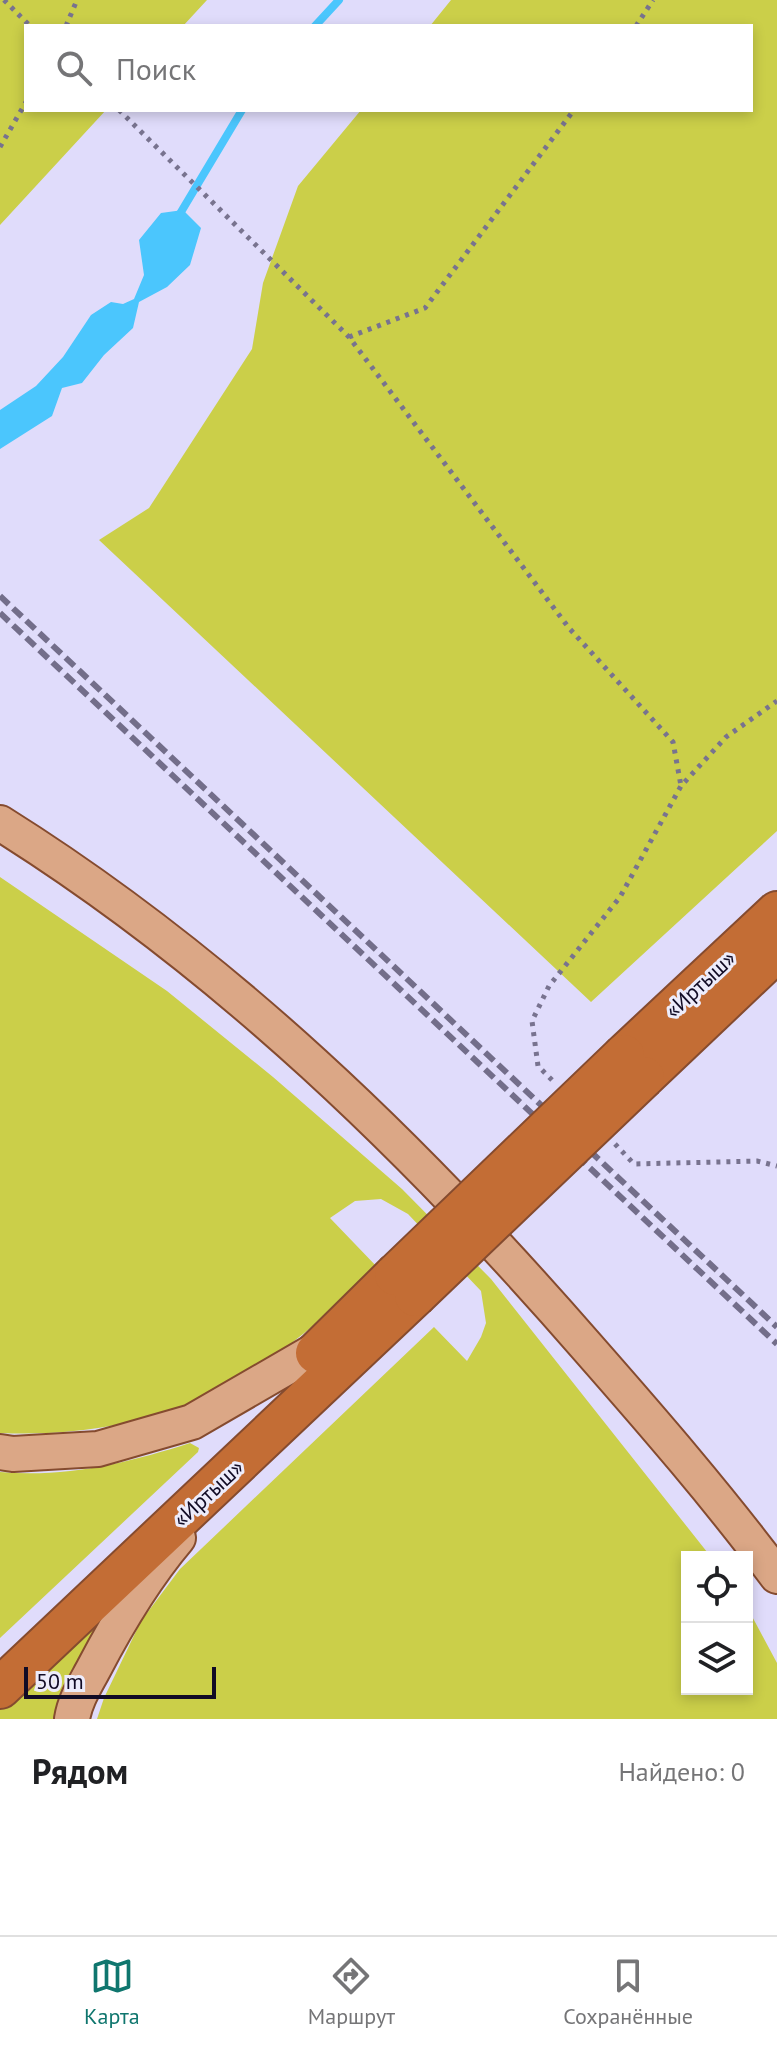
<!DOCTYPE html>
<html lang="ru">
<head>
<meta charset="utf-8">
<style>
	:root { --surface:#fff; --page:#f6f6f6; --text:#202124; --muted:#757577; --line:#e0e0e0; --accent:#0f766e }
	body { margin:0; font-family:"PT Sans",sans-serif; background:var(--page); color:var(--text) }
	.controls { position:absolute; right:24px; bottom:24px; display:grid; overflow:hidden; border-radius:0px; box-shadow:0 4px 12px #0003 }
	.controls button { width:72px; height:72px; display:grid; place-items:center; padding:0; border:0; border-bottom:2px solid var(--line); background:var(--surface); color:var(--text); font:40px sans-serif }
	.scale { position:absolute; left:24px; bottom:20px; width:192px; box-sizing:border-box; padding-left:8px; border:4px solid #110b25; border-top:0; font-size:22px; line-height:28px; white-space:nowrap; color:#110b25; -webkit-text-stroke:6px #edecfb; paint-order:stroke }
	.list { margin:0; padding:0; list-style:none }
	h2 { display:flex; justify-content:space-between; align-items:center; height:104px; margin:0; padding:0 32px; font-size:34px }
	h2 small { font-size:26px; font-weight:400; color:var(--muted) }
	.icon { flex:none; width:44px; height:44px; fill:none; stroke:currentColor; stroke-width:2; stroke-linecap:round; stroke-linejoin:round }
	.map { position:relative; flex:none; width:777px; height:1719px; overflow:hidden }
	.search { position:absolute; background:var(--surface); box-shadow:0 4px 12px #0003; left:24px; right:24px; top:24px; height:88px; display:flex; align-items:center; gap:20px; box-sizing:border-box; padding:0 28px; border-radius:0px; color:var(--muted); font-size:30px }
	.sheet { height:216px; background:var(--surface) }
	nav { display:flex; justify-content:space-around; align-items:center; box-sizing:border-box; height:112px; border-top:2px solid var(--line); background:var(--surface); font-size:22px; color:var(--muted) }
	nav a { display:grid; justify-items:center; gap:4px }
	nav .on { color:var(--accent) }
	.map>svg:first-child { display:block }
</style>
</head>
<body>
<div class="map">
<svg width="777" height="1719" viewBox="0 0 777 1719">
	<rect width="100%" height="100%" fill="#e0dcfb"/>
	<path fill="#cbcf49" d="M0,0H207L183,26H26V110H106L0,225Z
		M451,0H777V831L591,1002L99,540L149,508L252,349L263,283L298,186L361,110H751V26H430Z
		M0,877L167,991L273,1077L402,1189L491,1279L711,1557H687V1689H747V1607L777,1663V1719H97L104,1698L141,1621L180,1569L434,1327L467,1361L481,1337L486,1323L481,1291L408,1214L381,1199L355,1201L330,1218L379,1269C338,1305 296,1343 251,1372C176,1420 87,1437 0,1433Z
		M190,1443L199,1448L198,1452L0,1638V1472C65,1478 128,1463 190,1443Z
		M94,1620L99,1624L57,1719H0V1703Z"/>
	<path fill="#4bc6fd" d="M183,210L201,228L190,265L167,287L139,302L133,328L104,355L82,383L62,388L52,416L0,449V410L36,386L63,357L91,315L111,302L123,304L134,299L144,275L139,240L161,213Z"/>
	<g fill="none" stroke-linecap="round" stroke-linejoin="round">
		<path stroke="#4bc6fd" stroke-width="8" d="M315,26L339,0
			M178,217L242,110"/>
		<defs>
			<path id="primary" d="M0,823C225,964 415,1149 588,1348C653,1422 718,1497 777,1576
				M0,1452L13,1454L98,1449L192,1422L325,1345
				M72,1719C75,1700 85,1685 94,1668C118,1622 145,1577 178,1538"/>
			<path id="highway" d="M624,1055L777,912
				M644,1077L777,951
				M316,1353L395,1275
				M0,1688L415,1296"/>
		</defs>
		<use href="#primary" stroke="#854b2f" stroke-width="38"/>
		<use href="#highway" stroke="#854b2f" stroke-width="44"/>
		<path stroke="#78738f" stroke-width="5" stroke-dasharray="4 6" stroke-linecap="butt" d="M4,0L30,26
			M66,26L77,0
			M636,26L653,0
			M119,110L349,337L569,628L673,742L681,786
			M0,147L26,102
			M349,337L425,308L574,110
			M552,1080L538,1066L532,1021L549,986L620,897L681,786L726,737L777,701
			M615,1144L634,1164L757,1161L777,1166"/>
		<use href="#primary" stroke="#dba786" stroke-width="34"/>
		<use href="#highway" stroke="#c36d35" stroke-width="40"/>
		<path stroke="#736e8a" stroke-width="6" stroke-dasharray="12 6" stroke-linecap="butt" d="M0,596L777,1327
			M0,613L777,1344"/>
		<defs>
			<path id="highway-bridge" d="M395,1275L624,1055
				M415,1296L644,1077"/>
		</defs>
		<use href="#highway-bridge" stroke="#854b2f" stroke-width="44" stroke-linecap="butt"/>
		<use href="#highway-bridge" stroke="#c36d35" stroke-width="40"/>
	</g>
	<g text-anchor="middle" stroke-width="6" stroke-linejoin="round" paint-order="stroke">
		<g font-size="22" fill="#110b25" stroke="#edecfb">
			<text transform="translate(700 984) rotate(-43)" y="8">«Иртыш»</text>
			<text transform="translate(208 1493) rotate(-43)" y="8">«Иртыш»</text>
		</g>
	</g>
</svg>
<div class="controls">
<button><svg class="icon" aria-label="locate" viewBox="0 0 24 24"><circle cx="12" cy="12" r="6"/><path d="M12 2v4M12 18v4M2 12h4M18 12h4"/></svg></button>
<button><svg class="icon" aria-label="layers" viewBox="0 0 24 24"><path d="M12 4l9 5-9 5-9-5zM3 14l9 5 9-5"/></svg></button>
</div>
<div class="scale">50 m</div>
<div class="search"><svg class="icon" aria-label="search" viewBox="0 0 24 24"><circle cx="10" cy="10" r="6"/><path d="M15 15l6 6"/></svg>Поиск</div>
</div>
<section class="sheet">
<h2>Рядом<small>Найдено: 0</small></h2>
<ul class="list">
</ul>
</section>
<nav>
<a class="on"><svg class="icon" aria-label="map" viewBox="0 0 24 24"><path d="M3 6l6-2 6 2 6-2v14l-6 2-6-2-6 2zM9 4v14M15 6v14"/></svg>Карта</a>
<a><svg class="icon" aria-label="directions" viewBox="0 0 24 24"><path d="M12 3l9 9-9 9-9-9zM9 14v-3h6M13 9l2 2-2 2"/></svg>Маршрут</a>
<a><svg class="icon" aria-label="saved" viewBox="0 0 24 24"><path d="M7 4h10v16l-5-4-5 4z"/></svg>Сохранённые</a>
</nav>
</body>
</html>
